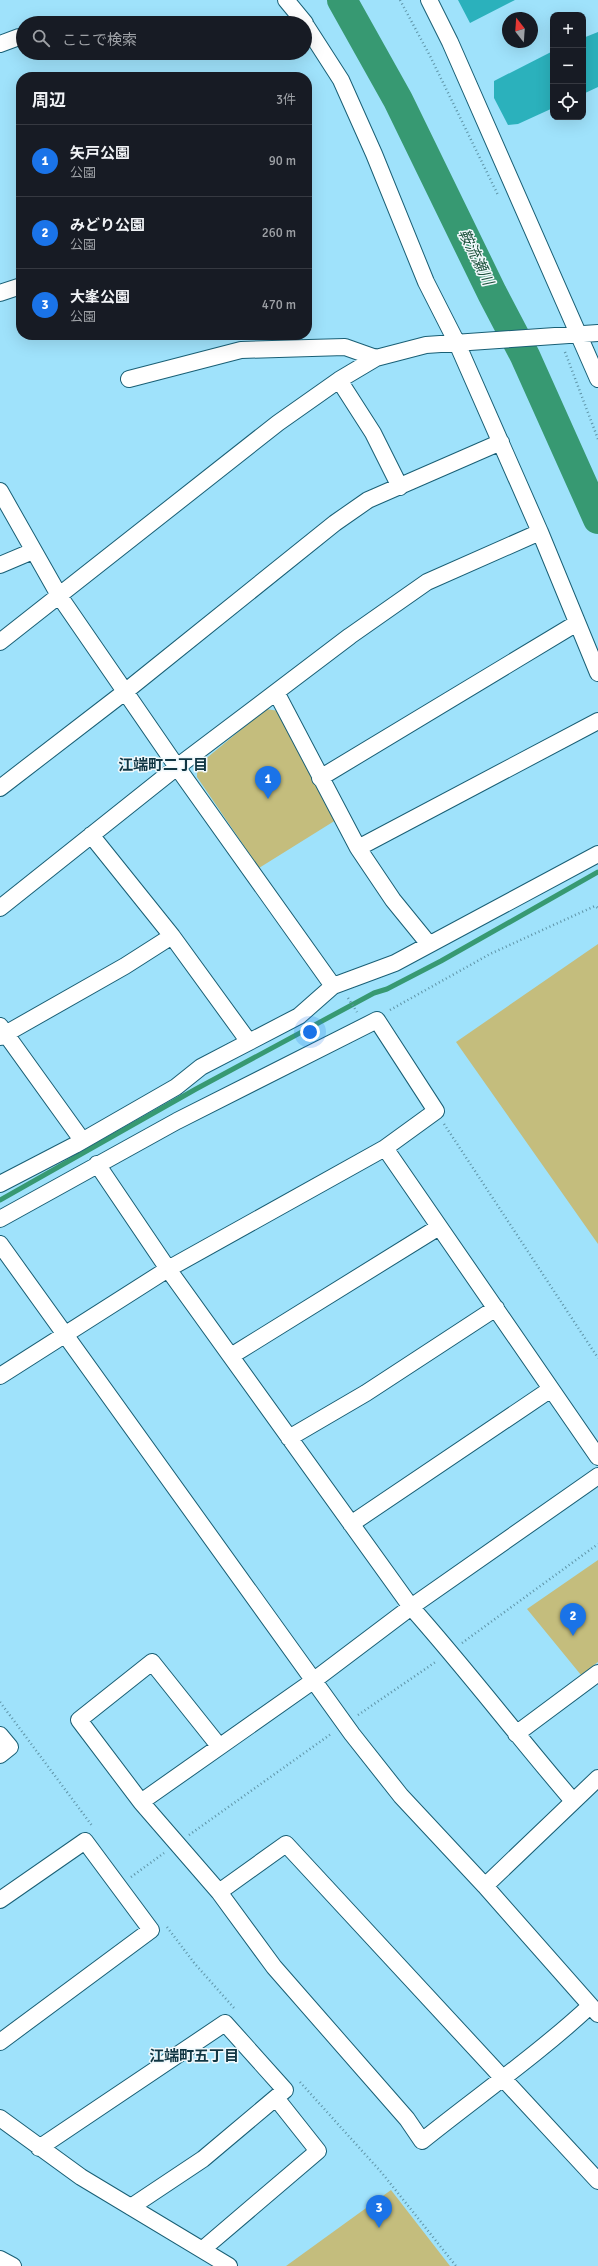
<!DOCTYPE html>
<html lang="ja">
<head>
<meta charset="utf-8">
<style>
	:root { --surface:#171b24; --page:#20242c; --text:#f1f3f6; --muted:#9ea1a6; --line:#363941; --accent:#1a73e8 }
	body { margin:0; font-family:Signika,"Noto Sans JP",sans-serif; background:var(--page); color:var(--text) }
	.controls { position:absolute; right:12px; top:12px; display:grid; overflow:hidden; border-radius:8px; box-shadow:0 4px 16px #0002 }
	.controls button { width:36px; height:36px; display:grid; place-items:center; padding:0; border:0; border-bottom:1px solid var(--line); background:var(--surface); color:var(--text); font:20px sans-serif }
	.compass { position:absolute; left:502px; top:12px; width:36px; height:36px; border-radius:50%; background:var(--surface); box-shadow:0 4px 16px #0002; rotate:343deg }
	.you { position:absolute; left:310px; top:1032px; width:14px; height:14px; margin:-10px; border:3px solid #fff; border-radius:50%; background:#1a73e8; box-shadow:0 0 0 6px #1a73e833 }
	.badge { display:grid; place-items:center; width:26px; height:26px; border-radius:50%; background:var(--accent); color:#fff; font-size:13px; font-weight:700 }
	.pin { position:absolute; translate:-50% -33px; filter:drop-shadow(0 1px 2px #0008) }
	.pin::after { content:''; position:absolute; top:21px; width:14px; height:12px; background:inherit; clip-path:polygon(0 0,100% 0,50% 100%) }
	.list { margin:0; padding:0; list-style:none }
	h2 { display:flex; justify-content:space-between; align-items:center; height:52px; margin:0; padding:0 16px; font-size:17px }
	h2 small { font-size:13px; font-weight:400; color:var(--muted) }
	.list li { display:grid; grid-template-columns:26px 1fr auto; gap:12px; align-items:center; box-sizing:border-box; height:72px; padding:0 16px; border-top:1px solid var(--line) }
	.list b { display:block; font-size:15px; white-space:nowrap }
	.list p { margin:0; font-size:13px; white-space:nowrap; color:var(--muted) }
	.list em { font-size:13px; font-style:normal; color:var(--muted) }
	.icon { flex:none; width:22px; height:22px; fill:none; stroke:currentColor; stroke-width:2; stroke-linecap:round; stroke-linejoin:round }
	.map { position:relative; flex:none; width:598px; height:2266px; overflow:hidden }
	.search { position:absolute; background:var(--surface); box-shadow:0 4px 16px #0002; left:16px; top:16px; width:296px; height:44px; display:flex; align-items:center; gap:10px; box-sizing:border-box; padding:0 14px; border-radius:22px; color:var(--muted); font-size:15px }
	.panel { position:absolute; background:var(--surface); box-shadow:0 4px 16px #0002; left:16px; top:72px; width:296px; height:268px; border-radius:16px }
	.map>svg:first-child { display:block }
</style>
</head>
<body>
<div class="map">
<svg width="598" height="2266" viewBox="0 0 598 2266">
	<rect width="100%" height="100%" fill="#9fe2fb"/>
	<path fill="#c4bd7d" d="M266,709L279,711L336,820L259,868L197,777V766Z
		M598,944V1244L456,1042Z
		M598,1560V1662L581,1675L527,1609Z
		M391,2190L450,2266H286Z"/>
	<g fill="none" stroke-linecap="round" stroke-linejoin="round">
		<path stroke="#379972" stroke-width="5" d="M0,1200L196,1089L374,993L387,989L441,961L598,872"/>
		<path stroke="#379972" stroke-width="30" d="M342,0L398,100L492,293L525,356L598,519"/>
	</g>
	<path fill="#2bb1bc" d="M458,0H515L470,23Z
		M598,32V87L583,94V38Z
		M553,51V108L518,124L508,125L494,98V81Z"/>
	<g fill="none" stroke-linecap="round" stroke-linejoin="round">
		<defs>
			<path id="minor" d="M286,0L305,23
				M429,0L450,42L598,379
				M305,24L341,80L374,154L426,282L456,341L540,532L598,673
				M0,44L19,37
				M0,293L21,286
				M129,379L241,350L345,347L376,358
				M339,380L373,433L400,487
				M0,491L60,597L177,767L333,986
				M0,565L33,551
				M0,642L278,423L339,380L376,358L426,345L598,333
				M276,692L358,848L598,721
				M320,778L577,623
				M0,788L126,691L335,523L368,500L501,442
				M358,848L393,900L428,943
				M0,908L177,767L350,636L427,582L540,532
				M172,936L249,1042
				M0,1026L82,1140
				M0,1037L125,966L172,936L91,835
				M385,1148L598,1457
				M97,1164L168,1269L411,1607C467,1670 518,1737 573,1801
				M0,1184L75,1145L176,1087L201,1067L299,1016L333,986L395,963L598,854
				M0,1219L177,1121L377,1020L436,1111L385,1148L168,1269L0,1376
				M0,1244L352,1734L401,1796L485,1886L598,2014
				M231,1356L439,1227
				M289,1438L366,1393L496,1308
				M351,1524L551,1389
				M516,1734L598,1673
				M0,1735L10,1747L0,1755
				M219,1746L152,1662L79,1720L141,1802L219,1892L274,1967L407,2119L422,2141C478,2096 537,2055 590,2006
				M141,1802L313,1681L411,1607L598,1476
				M485,1886L598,1778
				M219,1892L286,1844L598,2181
				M0,1900L85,1841L151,1930L0,2042
				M0,2118L81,2177L229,2266
				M39,2148L225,2023L285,2090L203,2159L131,2207
				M203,2249L318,2151L276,2098
				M0,2259L13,2266"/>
		</defs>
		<use href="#minor" stroke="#195f75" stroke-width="18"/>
		<path stroke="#5e93a6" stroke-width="2.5" stroke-dasharray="1 3" stroke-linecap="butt" d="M400,0L430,56L498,195
			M565,352L598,439
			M348,998L357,1012
			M390,1010L490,954L595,906L598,908
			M444,1124L598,1358
			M462,1643L598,1544
			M0,1702L93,1827
			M358,1715L437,1661
			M189,1835L331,1734
			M131,1877L164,1853
			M167,1927L195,1964L235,2009
			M300,2082L382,2173L456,2266"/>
		<use href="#minor" stroke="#fff" stroke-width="16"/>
	</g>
	<g text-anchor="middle" stroke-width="3" stroke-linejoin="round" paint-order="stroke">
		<g font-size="15" font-style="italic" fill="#1e523d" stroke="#f1f9fc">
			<text transform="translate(476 257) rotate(64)" y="5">鞍流瀬川</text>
		</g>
		<g font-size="15" font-weight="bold" fill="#113643" stroke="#f1f9fc">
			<text x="163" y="770">江端町二丁目</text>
			<text x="194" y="2061">江端町五丁目</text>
		</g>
	</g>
</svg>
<div class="controls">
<button>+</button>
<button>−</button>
<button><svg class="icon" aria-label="locate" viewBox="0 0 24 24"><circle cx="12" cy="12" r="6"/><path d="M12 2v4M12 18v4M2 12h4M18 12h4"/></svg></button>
</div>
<svg class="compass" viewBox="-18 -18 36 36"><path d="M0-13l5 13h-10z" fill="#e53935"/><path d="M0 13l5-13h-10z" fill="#9ea1a6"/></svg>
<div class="you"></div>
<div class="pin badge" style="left:268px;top:799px">1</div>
<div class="pin badge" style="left:573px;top:1636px">2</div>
<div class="pin badge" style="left:379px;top:2228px">3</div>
<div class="search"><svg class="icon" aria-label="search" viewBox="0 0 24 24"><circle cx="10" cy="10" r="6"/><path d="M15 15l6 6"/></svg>ここで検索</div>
<section class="panel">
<h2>周辺<small>3件</small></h2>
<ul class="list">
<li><span class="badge">1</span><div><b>矢戸公園</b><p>公園</p></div><em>90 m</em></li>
<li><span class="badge">2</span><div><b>みどり公園</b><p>公園</p></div><em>260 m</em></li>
<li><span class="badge">3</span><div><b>大峯公園</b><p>公園</p></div><em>470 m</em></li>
</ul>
</section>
</div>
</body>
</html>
